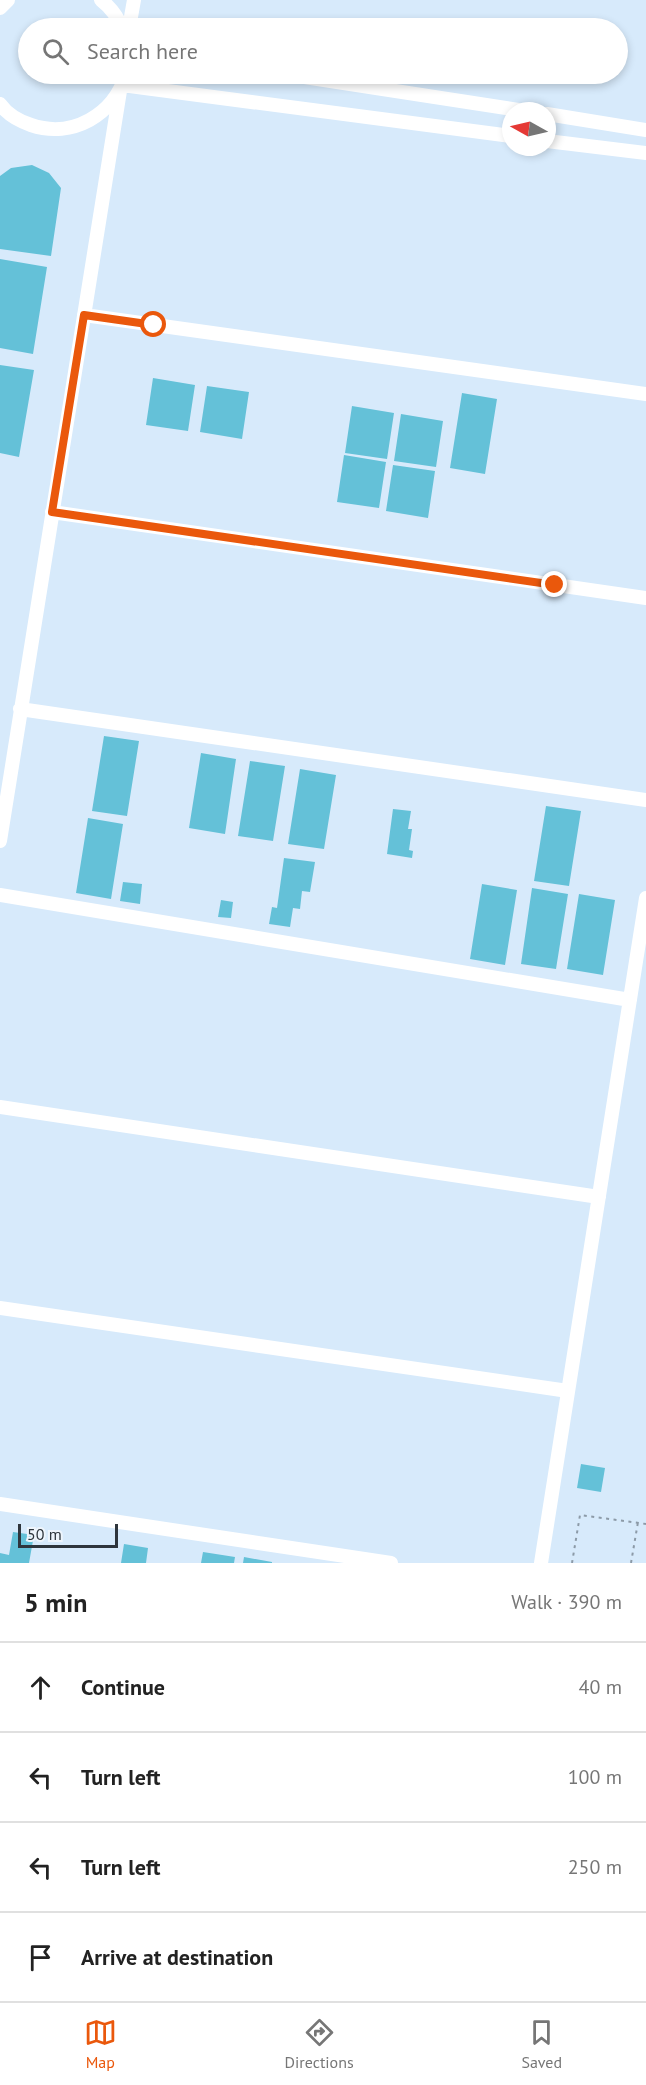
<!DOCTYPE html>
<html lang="en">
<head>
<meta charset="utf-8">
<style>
	:root { --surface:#fff; --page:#f6f6f6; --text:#222; --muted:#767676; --line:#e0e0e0; --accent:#ea580c }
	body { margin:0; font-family:"PT Sans",sans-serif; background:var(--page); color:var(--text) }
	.compass { position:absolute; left:502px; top:102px; width:54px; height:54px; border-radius:50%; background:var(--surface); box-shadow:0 3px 9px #0003; rotate:278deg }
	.scale { position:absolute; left:18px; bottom:15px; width:100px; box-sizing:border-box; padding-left:6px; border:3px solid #2e353c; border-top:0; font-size:16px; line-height:21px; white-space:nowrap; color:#2e353c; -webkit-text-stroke:4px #eef5fc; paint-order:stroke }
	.stop { position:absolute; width:18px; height:18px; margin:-14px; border:4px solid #ea580c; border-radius:50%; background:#fff }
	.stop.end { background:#ea580c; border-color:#fff; box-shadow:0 2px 6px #0008 }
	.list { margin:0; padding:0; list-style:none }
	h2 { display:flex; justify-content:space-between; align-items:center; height:78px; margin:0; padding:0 24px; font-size:26px }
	h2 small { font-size:20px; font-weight:400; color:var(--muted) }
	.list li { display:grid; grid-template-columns:39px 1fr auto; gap:18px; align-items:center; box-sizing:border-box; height:90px; padding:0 24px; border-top:2px solid var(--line) }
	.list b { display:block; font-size:22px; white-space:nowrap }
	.list em { font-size:20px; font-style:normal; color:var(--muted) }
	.icon { flex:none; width:33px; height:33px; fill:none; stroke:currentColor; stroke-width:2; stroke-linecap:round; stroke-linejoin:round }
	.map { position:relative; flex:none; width:646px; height:1563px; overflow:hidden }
	.search { position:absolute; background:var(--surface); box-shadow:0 3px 9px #0003; left:18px; right:18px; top:18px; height:66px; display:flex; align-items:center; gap:15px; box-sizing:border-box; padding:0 21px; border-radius:33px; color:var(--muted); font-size:22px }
	.sheet { height:438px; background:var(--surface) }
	nav { display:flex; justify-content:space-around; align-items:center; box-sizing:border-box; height:84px; border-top:2px solid var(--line); background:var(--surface); font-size:16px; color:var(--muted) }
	nav a { display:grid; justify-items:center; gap:3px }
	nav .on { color:var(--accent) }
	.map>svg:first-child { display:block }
</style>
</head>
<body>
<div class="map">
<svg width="646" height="1563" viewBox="0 0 646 1563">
	<rect width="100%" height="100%" fill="#d7eafb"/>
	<path fill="#64c1d8" d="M32,165L49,173L61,188L51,256L0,249V176L11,168Z
		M0,259L47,267L33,354L0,348Z
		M0,365L34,370L19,457L0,453Z
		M153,378L195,385L188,431L146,425Z
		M207,386L249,392L242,439L200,432Z
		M462,393L497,399L485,474L450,468Z
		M352,406L394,413L387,459L345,453Z
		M401,414L443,421L436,467L394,461Z
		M344,455L386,462L379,508L337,502Z
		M393,465L435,471L428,518L386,511Z
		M104,736L139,741L127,816L92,811Z
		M201,753L236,759L225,834L189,828Z
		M250,761L285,766L273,841L238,836Z
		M300,769L336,775L324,849L288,844Z
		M546,806L581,811L569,886L534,881Z
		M393,809L411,811L408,829H412L409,850L413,851L412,858L387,854Z
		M88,818L123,824L111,899L76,893Z
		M284,858L315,862L310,892L302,891L300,909L293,908L290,927L269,924L272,907L277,908Z
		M123,882L142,884L140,904L120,901Z
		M482,884L517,890L505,965L470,959Z
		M532,888L568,894L556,969L521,964Z
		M579,894L615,900L603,975L567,969Z
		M221,900L233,902L231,918L218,917Z
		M581,1464L605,1468L601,1492L577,1488Z
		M13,1532L34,1535L29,1563H0V1553L9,1555Z
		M124,1544L148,1548L146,1563H121Z
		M203,1552L235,1557L234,1563H201Z
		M244,1557L272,1562V1563H243Z"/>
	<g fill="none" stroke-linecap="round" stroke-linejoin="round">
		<path stroke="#8c9aa7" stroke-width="2" stroke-dasharray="3 4.5" stroke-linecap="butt" d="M572,1563L580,1515L646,1524
			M631,1563L638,1522"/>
		<path stroke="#fff" stroke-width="14" d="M101,0C110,7 118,18 122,28
			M0,8L8,0
			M129,28L134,0
			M285,74L525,111
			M122,85L511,136
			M0,104C7,114 19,121 31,125C72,139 114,115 126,74
			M547,114L646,130
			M547,141L646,153
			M84,315L646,394
			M52,512L646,598
			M20,709L646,800
			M0,841L120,91
			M0,895L630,1000
			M0,1107L599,1197
			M0,1308L568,1391
			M0,1504L391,1563
			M541,1563L646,898"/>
	</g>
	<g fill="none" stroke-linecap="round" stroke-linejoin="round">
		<path stroke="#ea580c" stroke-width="8" d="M154,325L84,315L52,512L555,585"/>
	</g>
</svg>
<svg class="compass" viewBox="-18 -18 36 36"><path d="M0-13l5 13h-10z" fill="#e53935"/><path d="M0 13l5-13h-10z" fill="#767676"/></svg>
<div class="scale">50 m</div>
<div class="stop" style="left:154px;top:325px"></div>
<div class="stop end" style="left:555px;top:585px"></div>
<div class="search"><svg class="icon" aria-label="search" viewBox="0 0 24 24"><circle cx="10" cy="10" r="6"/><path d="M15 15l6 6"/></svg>Search here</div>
</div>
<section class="sheet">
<h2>5 min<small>Walk · 390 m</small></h2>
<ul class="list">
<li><svg class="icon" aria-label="ahead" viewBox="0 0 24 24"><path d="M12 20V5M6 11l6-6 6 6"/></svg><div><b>Continue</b></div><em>40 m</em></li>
<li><svg class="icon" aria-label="left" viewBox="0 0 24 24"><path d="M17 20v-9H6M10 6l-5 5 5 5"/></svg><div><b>Turn left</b></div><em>100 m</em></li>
<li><svg class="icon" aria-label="left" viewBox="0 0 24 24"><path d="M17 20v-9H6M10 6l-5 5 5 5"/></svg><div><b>Turn left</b></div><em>250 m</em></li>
<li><svg class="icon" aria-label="arrive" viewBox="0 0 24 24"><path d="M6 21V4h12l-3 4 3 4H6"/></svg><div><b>Arrive at destination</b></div></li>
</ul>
</section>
<nav>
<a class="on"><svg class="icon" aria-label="map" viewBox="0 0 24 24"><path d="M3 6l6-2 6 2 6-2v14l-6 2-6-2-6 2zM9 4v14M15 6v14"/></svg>Map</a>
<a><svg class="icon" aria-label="directions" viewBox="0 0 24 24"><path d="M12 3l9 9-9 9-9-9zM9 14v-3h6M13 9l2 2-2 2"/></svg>Directions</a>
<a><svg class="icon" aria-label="saved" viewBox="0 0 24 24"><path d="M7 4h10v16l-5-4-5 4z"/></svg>Saved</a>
</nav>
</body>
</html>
